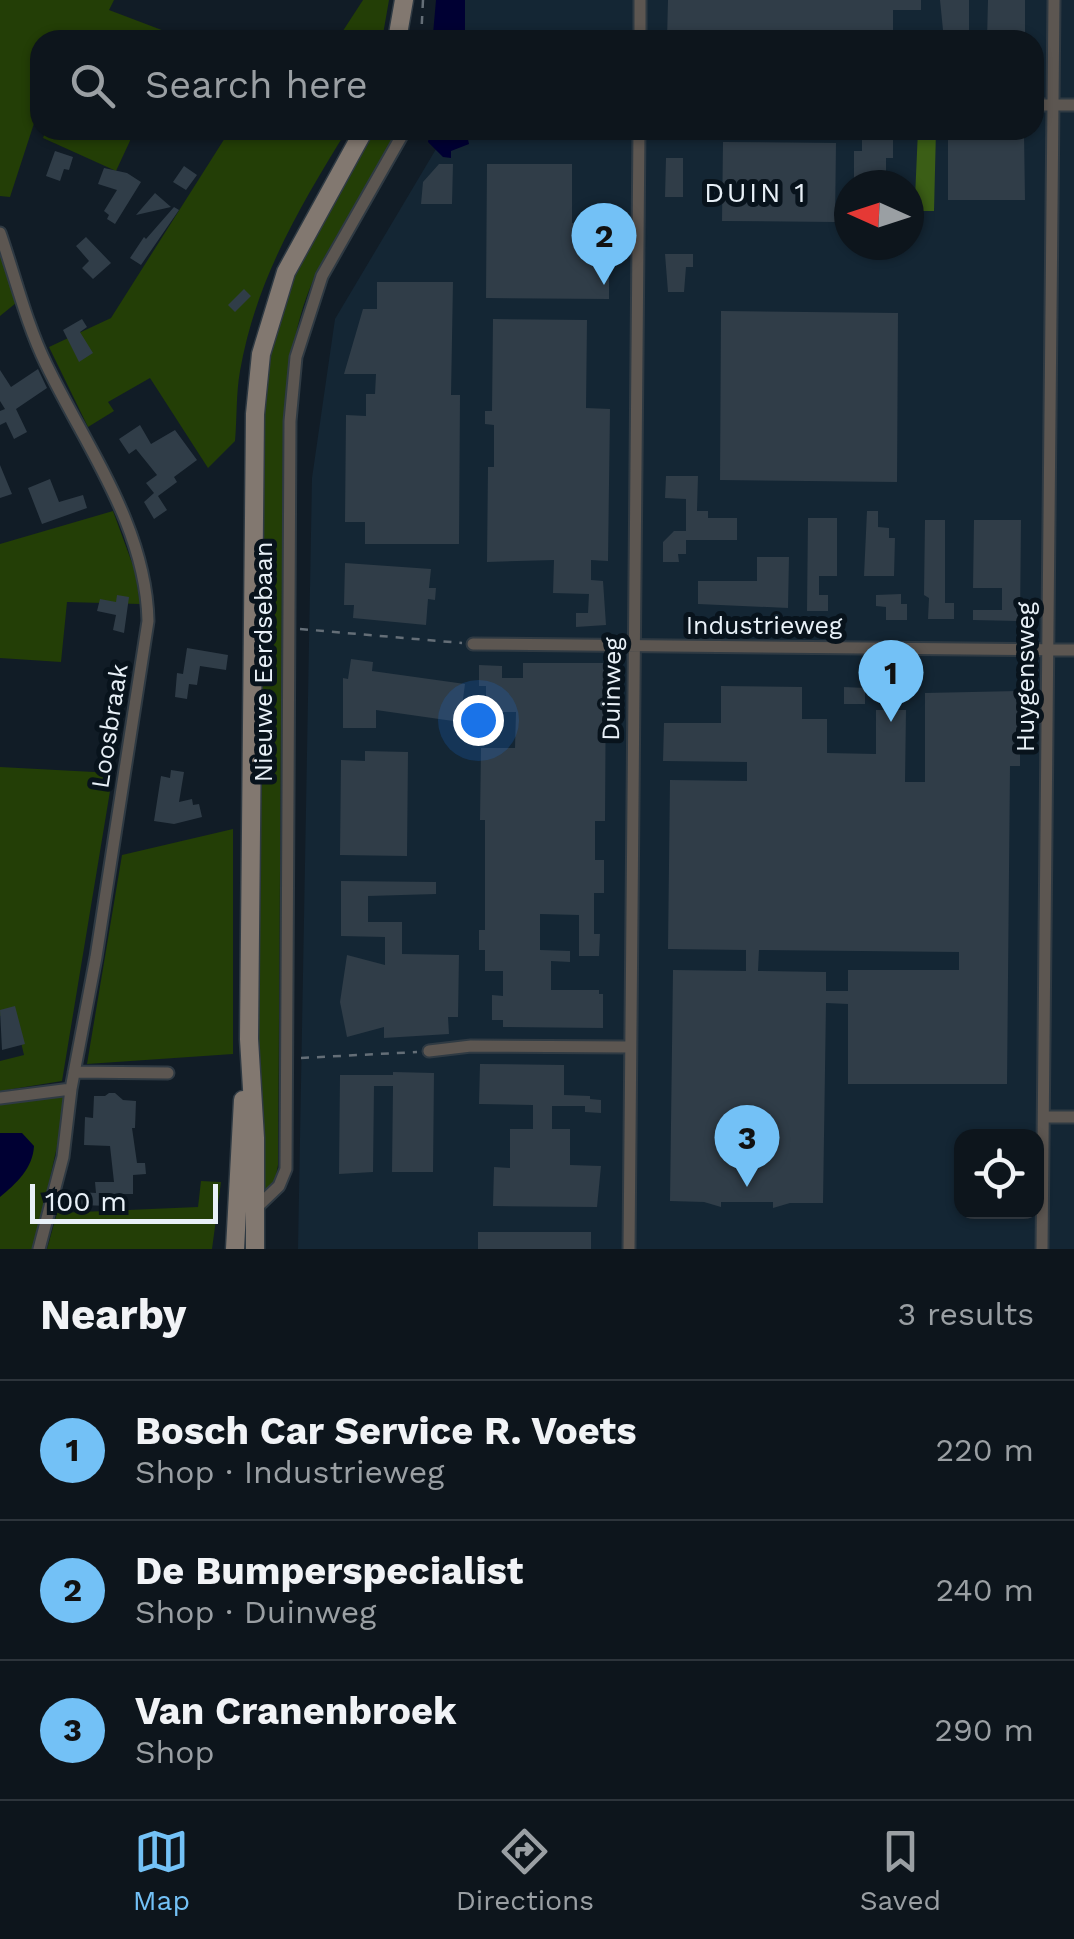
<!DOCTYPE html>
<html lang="en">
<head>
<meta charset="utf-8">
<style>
	:root { --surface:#0d151c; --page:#1b2229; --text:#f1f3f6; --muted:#9a9fa3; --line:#2d343b; --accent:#73c1f6 }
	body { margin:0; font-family:"Work Sans",sans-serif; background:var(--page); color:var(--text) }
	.controls { position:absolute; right:30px; bottom:30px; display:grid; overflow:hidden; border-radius:20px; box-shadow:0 2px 8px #0004 }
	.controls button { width:90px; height:90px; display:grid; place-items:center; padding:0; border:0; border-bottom:2px solid var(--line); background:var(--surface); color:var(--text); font:50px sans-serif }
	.compass { position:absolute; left:834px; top:170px; width:90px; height:90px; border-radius:50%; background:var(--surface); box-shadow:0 2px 8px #0004; rotate:273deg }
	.scale { position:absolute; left:30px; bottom:25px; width:188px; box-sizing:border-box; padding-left:10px; border:5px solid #e8f0f7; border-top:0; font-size:28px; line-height:35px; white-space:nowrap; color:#e8f0f7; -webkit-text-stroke:8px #08131c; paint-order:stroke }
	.you { position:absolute; left:478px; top:720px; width:35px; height:35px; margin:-25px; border:8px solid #fff; border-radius:50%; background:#1a73e8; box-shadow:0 0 0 15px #1a73e833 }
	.badge { display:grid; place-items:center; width:65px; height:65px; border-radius:50%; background:var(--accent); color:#111; font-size:32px; font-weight:700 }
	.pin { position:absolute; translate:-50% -82px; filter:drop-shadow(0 2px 5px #0008) }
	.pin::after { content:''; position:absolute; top:52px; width:35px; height:30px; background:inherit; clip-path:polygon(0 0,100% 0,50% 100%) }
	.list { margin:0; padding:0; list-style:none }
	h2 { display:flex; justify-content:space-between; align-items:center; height:130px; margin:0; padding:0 40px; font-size:42px }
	h2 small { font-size:32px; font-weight:400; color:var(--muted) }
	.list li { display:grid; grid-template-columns:65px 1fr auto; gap:30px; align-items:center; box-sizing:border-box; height:140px; padding:0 40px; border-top:2px solid var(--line) }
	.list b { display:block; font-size:38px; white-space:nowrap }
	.list p { margin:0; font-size:32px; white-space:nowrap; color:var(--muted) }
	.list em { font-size:32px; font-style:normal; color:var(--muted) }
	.icon { flex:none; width:55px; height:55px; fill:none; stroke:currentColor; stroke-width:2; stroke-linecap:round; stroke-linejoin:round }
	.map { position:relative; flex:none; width:1074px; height:1249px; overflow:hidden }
	.search { position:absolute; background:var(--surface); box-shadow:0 2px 8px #0004; left:30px; right:30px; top:30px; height:110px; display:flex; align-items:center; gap:25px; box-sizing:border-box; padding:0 35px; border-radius:30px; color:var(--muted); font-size:38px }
	.sheet { height:550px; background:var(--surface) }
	nav { display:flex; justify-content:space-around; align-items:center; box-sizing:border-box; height:140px; border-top:2px solid var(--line); background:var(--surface); font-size:28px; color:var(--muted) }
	nav a { display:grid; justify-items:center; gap:5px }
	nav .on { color:var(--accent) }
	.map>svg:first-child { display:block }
</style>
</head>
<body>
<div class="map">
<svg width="1074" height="1249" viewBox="0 0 1074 1249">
	<rect width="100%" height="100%" fill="#111c26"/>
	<path fill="#142634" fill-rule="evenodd" d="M461,0H1074V1249H298L312,478L335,319L442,139L444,130H1034V40H460ZM849,185H909V245H849ZM962,1136H1036V1212H962Z"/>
	<path fill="#233e06" d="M0,0H114L109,10L188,40H40V105L10,197L0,196Z
		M363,0H389L382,40H337Z
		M46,130H135L116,171L43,138Z
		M230,130H347C299,208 256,280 240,371C236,393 237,418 235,441L208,468L150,378L108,402L114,411L88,427L49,347L111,318Z
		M373,130H398C376,178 344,219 320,266C293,318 288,375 283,432L278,1165L275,1181L259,1195L256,1085L262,413L271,343L295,269Z
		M0,254L16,303L0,316Z
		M113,511L135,571L140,604L67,602L61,662L0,658V544Z
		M0,767L113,773L62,1081L0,1091V1061L24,1055L14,1013L0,1016Z
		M233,829V1054L87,1064L122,855Z
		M64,1094L67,1102L34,1249H0V1102Z
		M201,1181L221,1182L212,1249H47L57,1213L198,1207Z"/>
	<path fill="#3b5e16" d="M918,130H936L934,211H909V198H915Z"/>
	<path fill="#003" d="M436,0H465V40H449L433,34Z
		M430,130H466L469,144L451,151V158L443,157L428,142Z
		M0,1133H22L34,1146C33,1168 16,1184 0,1197Z"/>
	<path fill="#303d48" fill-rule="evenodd" d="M668,0H921V10H893V40H667Z
		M940,0H969V40H944Z
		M988,0H1025V40H987Z
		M553,130H601V140L553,139Z
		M862,131H893V158H886V185H854V151H862Z
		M948,132L1024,133L1025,200H948Z
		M723,142L836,143L835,222L722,221Z
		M55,151L73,157L69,170L64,169L60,181L46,176Z
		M666,158H683V197H665Z
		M439,164H453L452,204H421L423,182Z
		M487,164H572V223H600L599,271H609V299L486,298Z
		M184,166L197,175L186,190L173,182Z
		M104,168L127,173L141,182L115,224L107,219L109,215L104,211L117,190L98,184Z
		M155,193L171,207L136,215Z
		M174,207L179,210L141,265L130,258L144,237L146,239Z
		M86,237L111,263L93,279L82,268L89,261L76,246Z
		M665,254H693V267H686L684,292H668Z
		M377,282H453L451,395H460L459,544H365V522H345L346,415L366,416V394H375L376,374H344L363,309H377Z
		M244,289L251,296L235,312L228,305Z
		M721,311L898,313L897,482L720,480Z
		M82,319L87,327L80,332L93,353L79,362L63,330Z
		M493,319L587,320L586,408L610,409L608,561L591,560V580L603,581L606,625L576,627V613H588L589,594L553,593L554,560L487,562L488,467H494V425L485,424V411H492Z
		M38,369L47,388L16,409L27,432L14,439L6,422L0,425V411L5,409L0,401V370L11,387Z
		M140,425L151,444L175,430L197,460L174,477L177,482L158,496L167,510L154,519L144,502L154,493L146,483L157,475L136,449L129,454L119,439Z
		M0,465L12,494L0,498Z
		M666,476H698L697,511H708V518H737V540H686V554H678L679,562H663V542L674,531H686V499L665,498Z
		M50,479L59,502L83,495L87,508L42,524L28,488Z
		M867,511H878V527L889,528V538H895L894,576H864Z
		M808,518H837V576H819V595H828V611H807Z
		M925,520H945V603H954V619H928L929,598L924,595Z
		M974,520H1021L1020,621L973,620V610H1002V588H973Z
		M757,557H789L788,608L698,604V581H757Z
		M345,563L431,569L429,588H436L435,600L428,599L426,625L353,618L354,605H344Z
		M901,594V604H907V620H886V607L876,606V595Z
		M117,595L129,597L124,633L113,630L116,615L97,611L100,599L116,602Z
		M187,648L228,655L226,670L200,666L197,685L189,684L187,699L175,697L177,673L183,674Z
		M351,659L373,662L372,671L465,684L460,722L376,710V728H343V678L348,679Z
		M523,663H606L605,821H595V860H604V893H594V934H600L599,956H579V915L540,914V950L570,951V962L551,961V990H599V994H603V1028L503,1027V1020H492V995L503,996V971H485V950H479V930H485V820H480L481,748H515L516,712H486V686H479V665L502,666V678H523Z
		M721,686L802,687V719H827V753L876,754V710H906L905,782H925V693L1020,691V766H1010L1007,1084H848V1004L826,1003L823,1203H790L773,1208V1202H721V1207L704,1202L670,1201L673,970L746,971V950L668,949L670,780L747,781V762L663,761L664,723H721ZM759,950L959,952V970H848V991H826V972L758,971Z
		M844,687L865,688V704H844Z
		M365,751L408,752L407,856L340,855L341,760L365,761Z
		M171,770L184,772L179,802L192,799L193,805L199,804L202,817L174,824L154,821L161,776L170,778Z
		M341,881L436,882V894L368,896V922H402V954L459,955L458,1017H448L449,1034L384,1038V1027L347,1037L340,1002L347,955L385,965V937L341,936Z
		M15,1006L25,1044L2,1050L0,1010Z
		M480,1064L564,1065V1095L590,1096V1099L601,1100V1113L585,1112V1106H552V1129H570V1165L601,1166L597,1207L493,1206L494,1167L510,1168V1129H533V1105L479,1104Z
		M393,1072L434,1073L433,1172H392L393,1086H374L373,1172L339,1174L340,1075H393Z
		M109,1093H115L123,1100L136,1101L135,1128H132L137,1163H145L146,1174L133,1175V1194H111L110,1206L79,1205L80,1192L96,1193L95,1182H114L110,1146L84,1145L85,1117L93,1118L94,1096H105Z
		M478,1232H591V1249H478Z"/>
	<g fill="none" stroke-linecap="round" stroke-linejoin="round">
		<defs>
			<path id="street" d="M640,40V0
				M1034,105H1074
				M0,233C15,276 26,323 46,364C86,447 146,526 148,621L96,957L71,1089L63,1157L39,1249
				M473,644L1074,650
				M429,1051L471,1046L630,1047
				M74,1072L168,1073
				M0,1098L71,1089
				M1044,1117H1074
				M255,1209L279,1186L286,1169L290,421L296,357L322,276L405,130
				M629,1249L639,130
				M1042,1249L1054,0"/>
			<path id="secondary" d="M397,40L404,0
				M235,1249L243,1100
				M255,1249V1138L249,1039L255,414L261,354L286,272L364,130"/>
		</defs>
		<use href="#street" stroke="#2f3a43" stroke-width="15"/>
		<use href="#secondary" stroke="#2f3a43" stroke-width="21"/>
		<path stroke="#646e77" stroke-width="2.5" stroke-dasharray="8 8" stroke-linecap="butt" d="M421,40L423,0
			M300,629L462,643
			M301,1058L417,1052"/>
		<use href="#street" stroke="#5c5651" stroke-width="11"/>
		<use href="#secondary" stroke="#827870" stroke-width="18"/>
	</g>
	<g text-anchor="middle" stroke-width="10" stroke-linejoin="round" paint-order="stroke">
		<g font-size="25" fill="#e8f0f7" stroke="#08131c">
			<text x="764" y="634">Industrieweg</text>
			<text transform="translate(263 662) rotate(-90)" y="9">Nieuwe Eerdsebaan</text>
			<text transform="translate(1025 677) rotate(-90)" y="9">Huygensweg</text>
			<text transform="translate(611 689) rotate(-89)" y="9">Duinweg</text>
			<text transform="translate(109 726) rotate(-81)" y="9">Loosbraak</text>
		</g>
		<g font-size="28" letter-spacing="2.5" fill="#e8f0f7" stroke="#08131c">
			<text x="756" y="202">DUIN 1</text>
		</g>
	</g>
</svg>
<div class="controls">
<button><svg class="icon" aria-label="locate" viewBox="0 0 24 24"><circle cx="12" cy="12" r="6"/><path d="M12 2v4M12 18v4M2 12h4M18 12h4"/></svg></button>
</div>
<svg class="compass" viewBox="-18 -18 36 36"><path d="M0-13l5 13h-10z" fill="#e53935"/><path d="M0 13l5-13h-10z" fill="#9a9fa3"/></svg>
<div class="scale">100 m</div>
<div class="you"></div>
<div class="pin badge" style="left:891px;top:722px">1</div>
<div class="pin badge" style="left:604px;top:285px">2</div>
<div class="pin badge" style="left:747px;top:1187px">3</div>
<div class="search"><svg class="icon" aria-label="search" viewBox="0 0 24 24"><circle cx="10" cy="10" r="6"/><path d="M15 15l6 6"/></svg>Search here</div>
</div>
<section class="sheet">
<h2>Nearby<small>3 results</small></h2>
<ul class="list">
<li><span class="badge">1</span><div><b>Bosch Car Service R. Voets</b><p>Shop · Industrieweg</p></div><em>220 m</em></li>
<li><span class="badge">2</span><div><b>De Bumperspecialist</b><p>Shop · Duinweg</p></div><em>240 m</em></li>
<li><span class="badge">3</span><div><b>Van Cranenbroek</b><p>Shop</p></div><em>290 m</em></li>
</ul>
</section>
<nav>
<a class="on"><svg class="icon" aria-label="map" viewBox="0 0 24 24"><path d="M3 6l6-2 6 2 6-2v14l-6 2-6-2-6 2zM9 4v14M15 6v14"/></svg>Map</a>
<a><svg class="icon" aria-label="directions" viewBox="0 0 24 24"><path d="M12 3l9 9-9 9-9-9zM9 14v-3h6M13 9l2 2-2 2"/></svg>Directions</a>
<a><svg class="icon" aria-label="saved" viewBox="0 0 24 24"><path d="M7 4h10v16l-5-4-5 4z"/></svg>Saved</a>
</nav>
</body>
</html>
